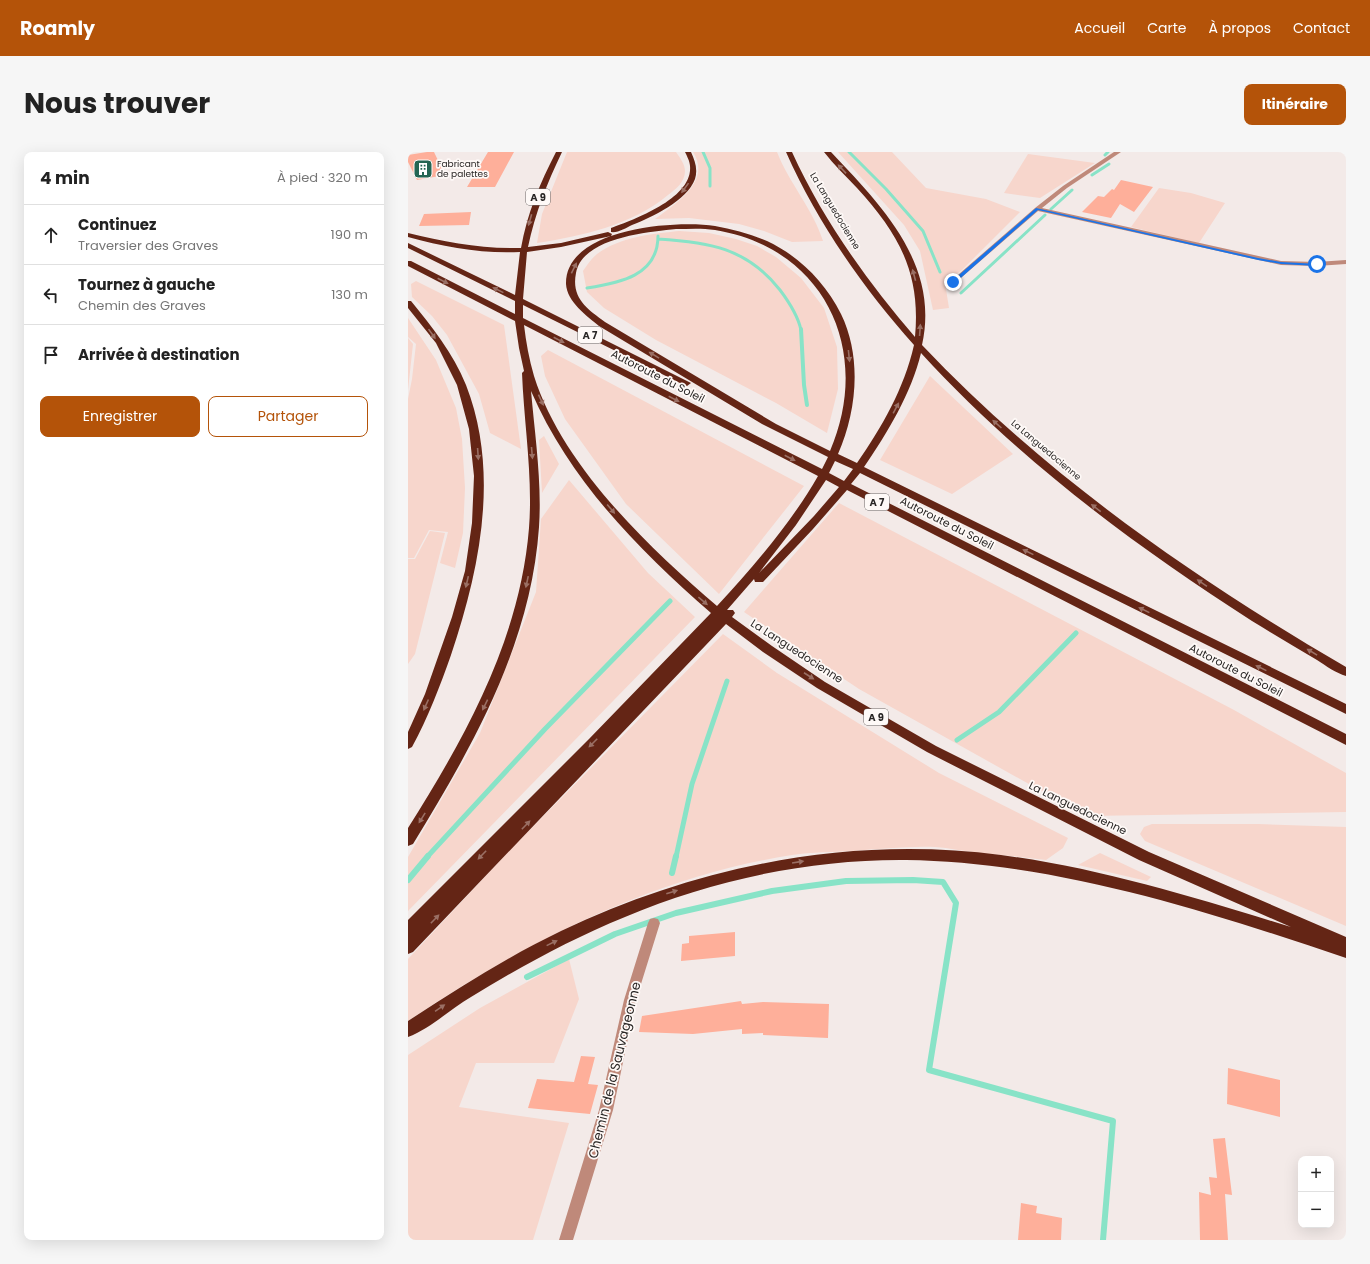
<!DOCTYPE html>
<html lang="fr">
<head>
<meta charset="utf-8">
<style>
	:root { --surface:#fff; --page:#f6f6f6; --text:#222; --muted:#767676; --line:#e0e0e0; --accent:#b45309 }
	body { margin:0; font-family:Poppins,sans-serif; background:var(--page); color:var(--text) }
	.controls { position:absolute; right:12px; bottom:12px; display:grid; overflow:hidden; border-radius:8px; box-shadow:0 4px 16px #0002 }
	.controls button { width:36px; height:36px; display:grid; place-items:center; padding:0; border:0; border-bottom:1px solid var(--line); background:var(--surface); color:var(--text); font:20px sans-serif }
	.stop { position:absolute; width:12px; height:12px; margin:-9px; border:3px solid #1a73e8; border-radius:50%; background:#fff }
	.stop.end { background:#1a73e8; border-color:#fff; box-shadow:0 1px 4px #0008 }
	.list { margin:0; padding:0; list-style:none }
	h2 { display:flex; justify-content:space-between; align-items:center; height:52px; margin:0; padding:0 16px; font-size:17px }
	h2 small { font-size:13px; font-weight:400; color:var(--muted) }
	.list li { display:grid; grid-template-columns:26px 1fr auto; gap:12px; align-items:center; box-sizing:border-box; height:60px; padding:0 16px; border-top:1px solid var(--line) }
	.list b { display:block; font-size:15px; white-space:nowrap }
	.list p { margin:0; font-size:13px; white-space:nowrap; color:var(--muted) }
	.list em { font-size:13px; font-style:normal; color:var(--muted) }
	.actions { display:flex; gap:8px; padding:12px 16px }
	.actions a { flex:1; padding:9px 0; border:1px solid var(--accent); border-radius:8px; text-align:center; font-size:14px; color:var(--accent) }
	.actions .main { background:var(--accent); color:#fff }
	.icon { flex:none; width:22px; height:22px; fill:none; stroke:currentColor; stroke-width:2; stroke-linecap:round; stroke-linejoin:round }
	.map { position:relative; flex:none; width:938px; height:1088px; overflow:hidden; border-radius:8px }
	header { display:flex; align-items:center; gap:24px; box-sizing:border-box; height:56px; padding:0 20px; background:var(--accent); color:#fff }
	header strong { font-size:19px }
	nav { display:flex; gap:22px; margin-inline-start:auto; font-size:14px }
	.intro { display:flex; align-items:center; justify-content:space-between; box-sizing:border-box; height:96px; padding:0 24px }
	h1 { margin:0; font-size:28px }
	.button { padding:10px 18px; border-radius:8px; background:var(--accent); color:#fff; font-size:14px; font-weight:700 }
	main { display:flex; gap:24px; padding:0 24px }
	aside { flex:1; background:var(--surface); border-radius:8px; box-shadow:0 4px 16px #0002 }
	.map>svg:first-child { display:block }
</style>
</head>
<body>
<header>
<strong>Roamly</strong>
<nav><a>Accueil</a><a>Carte</a><a>À propos</a><a>Contact</a></nav>
</header>
<div class="intro"><h1>Nous trouver</h1><a class="button">Itinéraire</a></div>
<main>
<aside>
<h2>4 min<small>À pied · 320 m</small></h2>
<ul class="list">
<li><svg class="icon" aria-label="ahead" viewBox="0 0 24 24"><path d="M12 20V5M6 11l6-6 6 6"/></svg><div><b>Continuez</b><p>Traversier des Graves</p></div><em>190 m</em></li>
<li><svg class="icon" aria-label="left" viewBox="0 0 24 24"><path d="M17 20v-9H6M10 6l-5 5 5 5"/></svg><div><b>Tournez à gauche</b><p>Chemin des Graves</p></div><em>130 m</em></li>
<li><svg class="icon" aria-label="arrive" viewBox="0 0 24 24"><path d="M6 21V4h12l-3 4 3 4H6"/></svg><div><b>Arrivée à destination</b></div></li>
</ul>
<div class="actions"><a class="main">Enregistrer</a><a>Partager</a></div>
</aside>
<div class="map">
<svg width="938" height="1088" viewBox="0 0 938 1088">
	<rect width="100%" height="100%" fill="#f3eae8"/>
	<path fill="#f7d6cc" d="M159,0H268C272,6 277,12 277,19C277,30 268,37 260,43C224,73 174,84 129,91L134,62Z
		M285,0H369C381,31 405,57 415,89L384,90L356,79L331,72L281,66L247,67C268,51 304,29 285,0Z
		M430,0H484L518,36L578,47L612,60L554,118L537,131L541,156L525,158L512,99L496,73Z
		M620,2L687,11L632,46L596,41Z
		M751,36L783,41L817,51L791,91L723,75Z
		M271,79L301,81L328,87L349,94L368,105L393,126L416,156L429,195L430,237L419,281L368,251L248,188L196,156L179,140L175,119C179,113 184,106 189,102C212,85 243,82 271,79Z
		M8,129L96,173L113,297L82,281L71,242L39,183L24,164L4,145L3,132Z
		M0,166L28,208L48,256L54,287L57,336L55,381L47,416L32,411L40,380L21,378L6,406H0V247L4,227L8,192L0,185Z
		M0,186L5,192L0,238Z
		M140,198L396,334L311,442L218,352L157,267L137,224L133,204Z
		M522,224L605,302L544,342L472,308Z
		M136,284L151,312L134,341L131,288Z
		M161,328L240,421L287,465L0,759V705L72,581L128,440L133,367Z
		M431,351L826,558L938,621V660L678,664L451,537L336,460Z
		M22,379L37,381L7,502L0,512V407H7Z
		M315,482L369,521L531,621L660,686L655,696L638,708C616,705 593,703 570,701C556,699 541,696 527,695C500,694 472,697 445,699C425,700 404,700 384,703C244,725 116,791 0,869V807L103,697Z
		M744,672H850L938,675V774L737,689L732,682L736,675Z
		M692,701L743,725L739,729L670,713Z
		M161,807L171,847L146,911H68L51,955L161,971L125,1088H0V903L72,856Z"/>
	<g fill="none" stroke-linecap="round" stroke-linejoin="round">
		<path stroke="#88e3c7" stroke-width="3" d="M295,0L302,16V34
			M441,0L478,37L515,79L532,120
			M697,3L700,0
			M684,23L701,12
			M643,57L664,38
			M250,87C301,90 339,96 372,138C381,150 390,164 393,178
			M179,136C211,131 250,124 250,84
			M553,141L637,63"/>
		<path stroke="#88e3c7" stroke-width="4" d="M393,177L396,233L399,253"/>
		<path stroke="#88e3c7" stroke-width="5" d="M549,588L591,560L668,481
			M19,705L137,577L262,449
			M268,705L284,632L319,529"/>
		<path stroke="#88e3c7" stroke-width="6" d="M264,721L268,704
			M0,728L20,704
			M119,825L207,782L268,761L364,739L438,729L505,728L535,730L548,751L521,918L705,969L695,1088"/>
	</g>
	<path fill="#feaf9a" d="M19,0H26L37,23L9,28L0,10V3Z
		M80,0H106L87,35H59Z
		M713,28L745,35L726,60L712,52L703,66L674,60L690,44L696,45L704,37L706,38Z
		M63,60L61,73L11,74L16,62Z
		M327,780V804L273,809L274,792L281,791V784Z
		M333,849L334,852L355,850L421,852L420,886L355,883V881L334,882V877L285,882L231,880L234,864Z
		M173,904L187,905L180,932L190,933L182,962L120,956L129,927L166,930Z
		M820,916L872,928V965L819,952Z
		M817,986L824,1043L817,1042L820,1088H792L791,1040L803,1043L801,1025L809,1026L805,987Z
		M613,1051L629,1054L628,1061L654,1066L653,1088H610Z"/>
	<g fill="none" stroke-linecap="round" stroke-linejoin="round">
		<path fill="#bf897a" fill-rule="evenodd" d="M706,0H713L659,36L634,56L873,109L909,110L938,108V112L909,114L873,113L630,59L547,131H543V129L627,56L655,34Z
			M246,766L250,767L252,771L228,848L205,958L165,1088H151L191,958L216,848L240,771L242,767Z"/>
		<path fill="#642515" fill-rule="evenodd" d="M148,0H154C139,31 127,62 120,95L153,91L200,80L204,82L203,84L153,95L119,100L115,147L283,231L279,234L276,233L115,153V166L414,317L420,305L354,272L191,174C179,164 159,150 158,132C157,76 267,68 307,74C324,77 342,82 359,89C391,104 417,130 433,162C454,205 449,259 430,302L449,311C474,275 496,237 506,193C455,136 409,70 378,0H384C415,68 459,129 507,185C513,121 491,82 449,36C438,24 426,13 416,0H423C473,53 532,112 514,193C637,323 784,425 938,515V524C928,521 918,514 909,508C887,495 865,482 844,469C724,392 609,306 513,201C503,242 480,280 456,315L938,552V562L452,321L443,332L938,582V593L439,338L405,377L355,430H347L346,427L319,458H325L327,461L324,465L364,494L417,530L528,594L741,700L938,785V806C799,759 646,710 498,708C403,707 304,728 217,765C163,787 112,815 63,845C42,857 22,877 0,885V869C49,837 99,805 153,779C290,714 441,683 593,703C692,716 788,746 883,775L731,708L519,600L409,536L355,500L318,472L5,800L0,802V768L181,587L303,461C231,398 162,329 123,239C127,284 134,330 131,375C123,492 65,594 5,692L0,694V676C58,584 112,487 121,376C125,324 116,272 114,221L116,219L111,196L107,169L0,114V109H3L107,162V149L0,96V91L107,143L112,100C74,102 37,95 0,85V81C37,90 74,97 113,96C119,62 132,31 148,0ZM268,77C281,77 294,76 307,78C417,96 465,199 422,299L368,272L197,170C179,157 163,146 168,121C174,86 239,80 268,77ZM116,173L410,324C383,371 346,414 309,454C240,395 154,313 126,224C121,207 118,190 116,173ZM427,309L445,317L436,329L421,321ZM418,328L431,335L406,364L351,421L388,373Z
			M277,0H283C287,9 290,17 287,27C279,49 244,65 224,73C218,76 210,81 203,80V76C227,67 285,46 282,14C282,10 279,4 277,0Z
			M0,149H3C24,175 45,201 58,233C92,320 72,417 43,503C32,534 20,566 4,595L0,597V580L17,542L44,465L57,419L64,371L66,324L61,277L49,233L28,191L0,156Z"/>
	</g>
	<defs><path id="oneway-solid" d="M-6-.8H1V-3.2L6.5 0L1 3.2V.8H-6Z"/></defs>
	<g fill="#9a6f64">
		<use href="#oneway-solid" transform="translate(434 17) rotate(-133)"/>
		<use href="#oneway-solid" transform="translate(277 36) rotate(126)"/>
		<use href="#oneway-solid" transform="translate(122 68) rotate(106)"/>
		<use href="#oneway-solid" transform="translate(166 116) rotate(-64)"/>
		<use href="#oneway-solid" transform="translate(506 123) rotate(-105)"/>
		<use href="#oneway-solid" transform="translate(35 129) rotate(27)"/>
		<use href="#oneway-solid" transform="translate(90 138) rotate(-154)"/>
		<use href="#oneway-solid" transform="translate(512 178) rotate(-86)"/>
		<use href="#oneway-solid" transform="translate(24 182) rotate(55)"/>
		<use href="#oneway-solid" transform="translate(151 188) rotate(27)"/>
		<use href="#oneway-solid" transform="translate(246 203) rotate(-149)"/>
		<use href="#oneway-solid" transform="translate(441 204) rotate(84)"/>
		<use href="#oneway-solid" transform="translate(266 247) rotate(27)"/>
		<use href="#oneway-solid" transform="translate(133 248) rotate(65)"/>
		<use href="#oneway-solid" transform="translate(488 256) rotate(-62)"/>
		<use href="#oneway-solid" transform="translate(589 272) rotate(-138)"/>
		<use href="#oneway-solid" transform="translate(124 301) rotate(85)"/>
		<use href="#oneway-solid" transform="translate(70 302) rotate(86)"/>
		<use href="#oneway-solid" transform="translate(382 306) rotate(27)"/>
		<use href="#oneway-solid" transform="translate(688 356) rotate(-143)"/>
		<use href="#oneway-solid" transform="translate(203 357) rotate(50)"/>
		<use href="#oneway-solid" transform="translate(620 400) rotate(-154)"/>
		<use href="#oneway-solid" transform="translate(59 430) rotate(103)"/>
		<use href="#oneway-solid" transform="translate(119 430) rotate(102)"/>
		<use href="#oneway-solid" transform="translate(794 431) rotate(-146)"/>
		<use href="#oneway-solid" transform="translate(295 449) rotate(40)"/>
		<use href="#oneway-solid" transform="translate(736 458) rotate(-154)"/>
		<use href="#oneway-solid" transform="translate(904 500) rotate(-149)"/>
		<use href="#oneway-solid" transform="translate(853 516) rotate(-154)"/>
		<use href="#oneway-solid" transform="translate(401 524) rotate(33)"/>
		<use href="#oneway-solid" transform="translate(18 553) rotate(114)"/>
		<use href="#oneway-solid" transform="translate(77 553) rotate(116)"/>
		<use href="#oneway-solid" transform="translate(185 591) rotate(135)"/>
		<use href="#oneway-solid" transform="translate(14 666) rotate(122)"/>
		<use href="#oneway-solid" transform="translate(118 673) rotate(-46)"/>
		<use href="#oneway-solid" transform="translate(74 703) rotate(134)"/>
		<use href="#oneway-solid" transform="translate(390 710) rotate(-9)"/>
		<use href="#oneway-solid" transform="translate(264 740) rotate(-18)"/>
		<use href="#oneway-solid" transform="translate(27 767) rotate(-46)"/>
		<use href="#oneway-solid" transform="translate(144 791) rotate(-26)"/>
		<use href="#oneway-solid" transform="translate(32 856) rotate(-34)"/>
	</g>
	<path fill="#1a73e8" d="M628,56L850,106L873,110L911,112L909,114L873,112L850,108L630,58L547,131H544V129Z"/>
	<defs>
		<symbol id="building-square" viewBox="-11 -11 22 22"><rect x="-9" y="-9" width="18" height="18" rx="4" fill="#246553" stroke="#fef9f7"/><path d="M-4-6H4V6H1V3H-1V6H-4ZM-2.5-4.3h1.7v1.8h-1.7ZM.8-4.3h1.7v1.8H.8ZM-2.5-1h1.7V.8h-1.7ZM.8-1h1.7V.8H.8Z" fill="#fff"/></symbol>
	</defs>
	<g fill-rule="evenodd">
		<use href="#building-square" x="4" y="6" width="22" height="22"/>
	</g>
	<g text-anchor="middle" stroke-width="3.5" stroke-linejoin="round" paint-order="stroke">
		<g font-size="9" fill="#292625" stroke="#fef9f7" text-anchor="start">
			<text x="29" y="15">Fabricant<tspan x="29" dy="10">de palettes</tspan></text>
		</g>
		<g font-size="9" fill="#292625" stroke="#fef9f7">
			<text transform="translate(427 59) rotate(59)" y="3">La Languedocienne</text>
			<text transform="translate(638 298) rotate(40)" y="3">La Languedocienne</text>
		</g>
		<g fill="#fef9f7" stroke="#696564" stroke-width="1">
			<rect x="118" y="37" width="24" height="16" rx="3"/>
			<rect x="170" y="175" width="24" height="16" rx="3"/>
			<rect x="457" y="342" width="24" height="16" rx="3"/>
			<rect x="456" y="557" width="24" height="16" rx="3"/>
		</g>
		<g font-size="10" font-weight="bold" fill="#292625">
			<text x="130" y="49">A 9</text>
			<text x="182" y="187">A 7</text>
			<text x="469" y="354">A 7</text>
			<text x="468" y="569">A 9</text>
		</g>
		<g font-size="11" fill="#292625" stroke="#fef9f7">
			<text transform="translate(250 224) rotate(27)" y="4">Autoroute du Soleil</text>
			<text transform="translate(539 371) rotate(27)" y="4">Autoroute du Soleil</text>
			<text transform="translate(389 499) rotate(33)" y="4">La Languedocienne</text>
			<text transform="translate(828 518) rotate(27)" y="4">Autoroute du Soleil</text>
			<text transform="translate(670 656) rotate(26)" y="4">La Languedocienne</text>
		</g>
		<g font-size="13" fill="#292625" stroke="#fef9f7">
			<text transform="translate(206 918) rotate(-76)" y="5">Chemin de la Sauvageonne</text>
		</g>
	</g>
</svg>
<div class="controls">
<button>+</button>
<button>−</button>
</div>
<div class="stop" style="left:909px;top:112px"></div>
<div class="stop end" style="left:545px;top:130px"></div>
</div>
</main>
</body>
</html>
